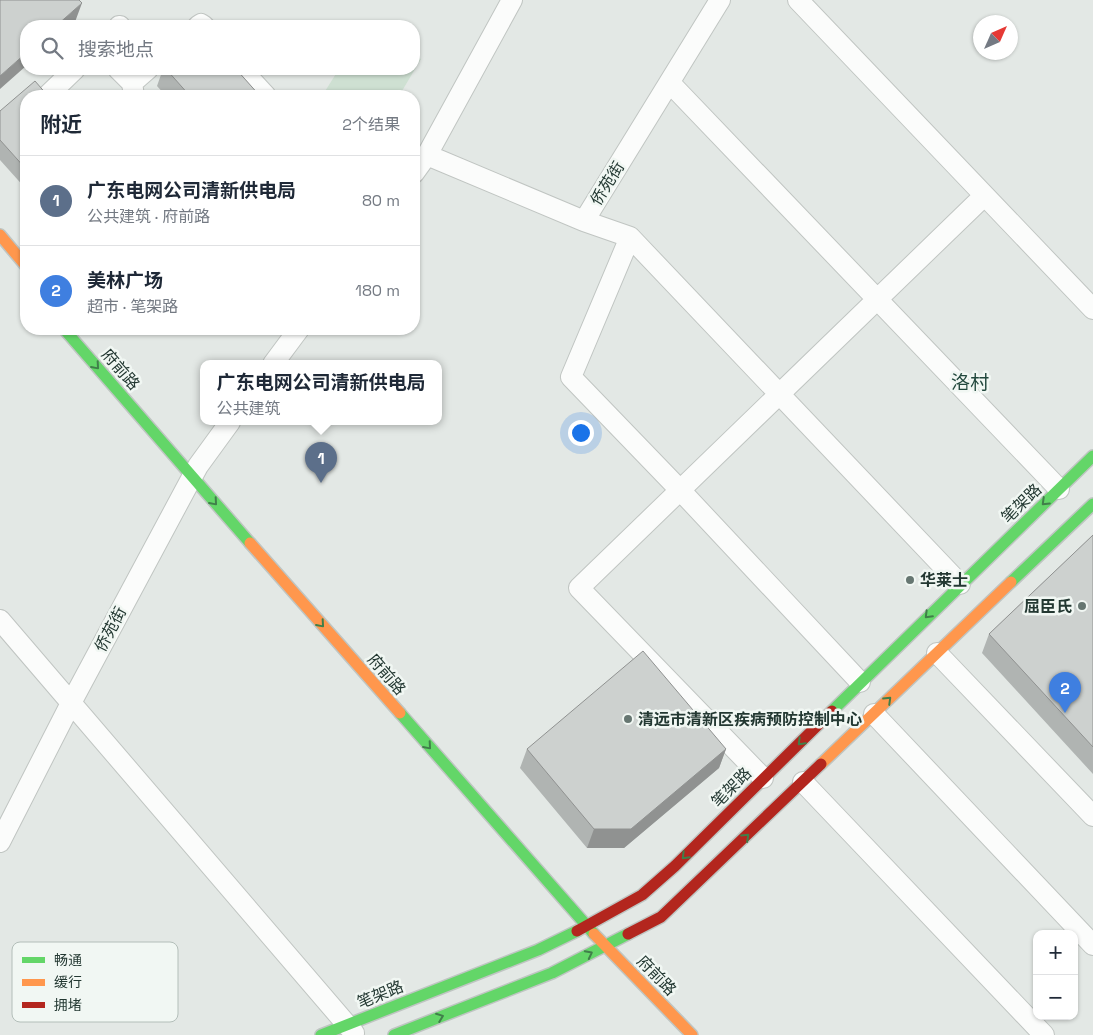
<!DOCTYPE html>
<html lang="zh">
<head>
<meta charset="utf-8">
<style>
	:root { --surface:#fff; --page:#f2f2f3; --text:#1f2937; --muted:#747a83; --line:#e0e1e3; --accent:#667671 }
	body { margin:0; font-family:"Space Grotesk","Noto Sans SC",sans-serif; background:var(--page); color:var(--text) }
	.controls { position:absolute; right:15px; bottom:15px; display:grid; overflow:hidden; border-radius:10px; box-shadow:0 1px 4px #0004 }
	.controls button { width:45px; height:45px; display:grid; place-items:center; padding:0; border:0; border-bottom:1px solid var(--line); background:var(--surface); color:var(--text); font:25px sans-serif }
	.compass { position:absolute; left:973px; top:15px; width:45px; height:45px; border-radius:50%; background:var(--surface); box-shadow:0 1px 4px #0004; rotate:45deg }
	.you { position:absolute; left:580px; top:432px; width:18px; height:18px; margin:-12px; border:4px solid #fff; border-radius:50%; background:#1a73e8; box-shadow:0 0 0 8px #1a73e833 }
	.badge { display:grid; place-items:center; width:32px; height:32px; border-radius:50%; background:var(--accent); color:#fff; font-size:16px; font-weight:700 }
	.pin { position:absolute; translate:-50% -41px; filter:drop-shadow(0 1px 2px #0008) }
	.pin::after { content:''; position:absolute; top:26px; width:18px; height:15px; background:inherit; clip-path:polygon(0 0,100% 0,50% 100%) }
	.popup { position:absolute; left:200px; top:360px; width:242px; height:65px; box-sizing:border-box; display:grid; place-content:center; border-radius:10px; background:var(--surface); filter:drop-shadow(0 1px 4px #0005); font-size:16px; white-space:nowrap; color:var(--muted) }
	.popup b { font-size:19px; color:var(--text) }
	.popup::after { content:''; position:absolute; left:50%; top:100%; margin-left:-10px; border:10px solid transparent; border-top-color:var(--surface) }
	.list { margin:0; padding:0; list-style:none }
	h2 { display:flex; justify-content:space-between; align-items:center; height:65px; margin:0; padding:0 20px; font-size:21px }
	h2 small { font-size:16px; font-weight:400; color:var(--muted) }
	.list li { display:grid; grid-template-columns:32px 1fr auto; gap:15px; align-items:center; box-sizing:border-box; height:90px; padding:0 20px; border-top:1px solid var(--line) }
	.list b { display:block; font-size:19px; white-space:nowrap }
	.list p { margin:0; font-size:16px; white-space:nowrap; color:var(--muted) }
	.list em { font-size:16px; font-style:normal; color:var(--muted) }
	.icon { flex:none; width:28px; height:28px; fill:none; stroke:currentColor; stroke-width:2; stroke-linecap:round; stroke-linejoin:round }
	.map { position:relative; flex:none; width:1093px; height:1035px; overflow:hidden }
	.search { position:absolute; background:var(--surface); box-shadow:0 1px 4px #0004; left:20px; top:20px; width:400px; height:55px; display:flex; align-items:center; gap:12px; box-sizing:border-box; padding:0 18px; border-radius:20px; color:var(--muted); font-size:19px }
	.panel { position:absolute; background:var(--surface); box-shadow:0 1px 4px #0004; left:20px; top:90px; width:400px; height:245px; border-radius:20px }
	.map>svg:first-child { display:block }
</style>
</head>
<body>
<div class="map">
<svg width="1093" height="1035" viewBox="0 0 1093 1035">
	<rect width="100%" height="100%" fill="#e3e8e5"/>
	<path fill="#cee0d2" d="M414,55L421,59L399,96H322L339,69H414Z"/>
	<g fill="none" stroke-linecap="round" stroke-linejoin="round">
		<defs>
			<path id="street" d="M798,0L1093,309
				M119,26H120
				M198,26L201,24L204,26
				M118,69L132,83
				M241,69L266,96
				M670,83L1059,489
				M47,96L75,69
				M134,96L132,83L148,69
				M427,155L584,221L720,0
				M414,173L427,155L512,0
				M584,221L630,237L960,584
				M630,237L571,377L680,490L860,682
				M273,364L299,329
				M0,620L354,1033
				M937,653L1093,816
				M874,714L1093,945
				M763,778L579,588L984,196
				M803,782L1044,1035
				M0,842L71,703L198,466L230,422"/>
			<path id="fast" d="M64,329L250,543
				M1011,582L1093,504
				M832,711L1093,456
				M400,713L594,934
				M321,1035L538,950L577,931
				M394,1035L552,973L628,934"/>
			<path id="slow" d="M0,235L26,266
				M250,543L400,713
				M821,764L1011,582
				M594,934L692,1035"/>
			<path id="jam" d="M577,931L642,895L675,866L832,711
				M628,934L661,917L821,764"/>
		</defs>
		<use href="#street" stroke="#c0c5c2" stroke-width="22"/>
		<use href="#fast" stroke="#bfc5c2" stroke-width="14"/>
		<use href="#slow" stroke="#bfc5c2" stroke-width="14"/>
		<use href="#jam" stroke="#bfc5c2" stroke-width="14"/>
		<use href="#street" stroke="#fbfcfb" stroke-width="20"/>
		<use href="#fast" stroke="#63d668" stroke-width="11"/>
		<use href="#slow" stroke="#ff974d" stroke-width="11"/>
		<use href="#jam" stroke="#b3261e" stroke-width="11"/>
	</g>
	<path fill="#b0b4b2" d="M163,69H236L260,96H166L157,86Z
		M26,96V189L0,160V111Z
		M1093,535V774L982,653L989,634Z
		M527,749H726L719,768L624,848H587L520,768Z"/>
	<path fill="#909291" d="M82,3L75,22L70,26H56Z
		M26,53V66L0,89V76Z
		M726,749L719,768L624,848H587L594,829Z"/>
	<path fill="#cdd1cf" stroke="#909291" d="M0,0H79L82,3L56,26H26V53L0,76Z
		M166,69H236L260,96H190Z
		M35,81L48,96H26V169L0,140V111Z
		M1093,535V747L989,634Z
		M643,651L726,749L631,829H594L527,749Z"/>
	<defs><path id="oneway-chevron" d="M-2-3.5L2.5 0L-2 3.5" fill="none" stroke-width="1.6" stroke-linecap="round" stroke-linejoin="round" transform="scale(1.25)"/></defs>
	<g stroke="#407f4a">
		<use href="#oneway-chevron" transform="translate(96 366) rotate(49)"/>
		<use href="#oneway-chevron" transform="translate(214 502) rotate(49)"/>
		<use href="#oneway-chevron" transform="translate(1045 502) rotate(136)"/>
		<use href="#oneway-chevron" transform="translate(928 615) rotate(135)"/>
		<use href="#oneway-chevron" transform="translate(321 624) rotate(49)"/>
		<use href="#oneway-chevron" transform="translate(888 700) rotate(-44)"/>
		<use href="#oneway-chevron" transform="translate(801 742) rotate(135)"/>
		<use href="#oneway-chevron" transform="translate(428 746) rotate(49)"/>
		<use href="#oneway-chevron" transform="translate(746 837) rotate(-43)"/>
		<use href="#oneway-chevron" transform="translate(685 856) rotate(135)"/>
		<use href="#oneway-chevron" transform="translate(589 954) rotate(-27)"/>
		<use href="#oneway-chevron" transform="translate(440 1017) rotate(-21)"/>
	</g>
	<g fill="#667671" stroke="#f1f7f3" stroke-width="2">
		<circle cx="910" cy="580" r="5"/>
		<circle cx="1082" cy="606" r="5"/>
		<circle cx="628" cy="719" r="5"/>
	</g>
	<g text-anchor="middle" stroke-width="5" stroke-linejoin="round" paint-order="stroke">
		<g font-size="16" fill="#233832" stroke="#f1f7f3">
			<text transform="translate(607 183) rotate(-58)" y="6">侨苑街</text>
			<text transform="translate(121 369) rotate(49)" y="6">府前路</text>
			<text transform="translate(1021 503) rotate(-44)" y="6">笔架路</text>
			<text transform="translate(110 629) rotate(-62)" y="6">侨苑街</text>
			<text transform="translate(387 674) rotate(49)" y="6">府前路</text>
			<text transform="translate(731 787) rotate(-45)" y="6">笔架路</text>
			<text transform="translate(657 975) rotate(46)" y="6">府前路</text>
			<text transform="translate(380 994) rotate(-22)" y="6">笔架路</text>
		</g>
		<g font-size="16" font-weight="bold" fill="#233832" stroke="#f1f7f3" text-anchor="start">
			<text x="920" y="586">华莱士</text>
			<text x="1072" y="612" text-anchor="end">屈臣氏</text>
			<text x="638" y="725">清远市清新区疾病预防控制中心</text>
		</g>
		<g font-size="19" fill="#22483d" stroke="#f1f7f3">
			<text x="970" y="389">洛村</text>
		</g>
	</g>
	<rect x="12" y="942" width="166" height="80" rx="8" fill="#f1f7f3" stroke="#b3beb9" stroke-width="1"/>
	<rect x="22" y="957" width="23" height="6" fill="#63d668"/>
	<rect x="22" y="979" width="23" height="7" fill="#ff974d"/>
	<rect x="22" y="1002" width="23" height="6" fill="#b3261e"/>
	<g font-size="14" fill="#233832">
		<text x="54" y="965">畅通</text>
		<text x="54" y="987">缓行</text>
		<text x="54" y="1010">拥堵</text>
	</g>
</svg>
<div class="controls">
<button>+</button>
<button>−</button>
</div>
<svg class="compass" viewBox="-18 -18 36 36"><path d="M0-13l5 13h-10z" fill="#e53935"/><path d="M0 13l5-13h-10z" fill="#747a83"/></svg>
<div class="you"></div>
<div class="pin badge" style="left:321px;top:483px;background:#5c6f8a">1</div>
<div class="popup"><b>广东电网公司清新供电局</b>公共建筑</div>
<div class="pin badge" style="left:1065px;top:713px;background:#3f7fe0">2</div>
<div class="search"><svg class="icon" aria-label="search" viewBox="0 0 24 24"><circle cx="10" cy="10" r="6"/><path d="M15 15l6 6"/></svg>搜索地点</div>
<section class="panel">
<h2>附近<small>2个结果</small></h2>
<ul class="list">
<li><span class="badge" style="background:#5c6f8a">1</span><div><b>广东电网公司清新供电局</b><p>公共建筑 · 府前路</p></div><em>80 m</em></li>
<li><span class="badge" style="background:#3f7fe0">2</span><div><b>美林广场</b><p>超市 · 笔架路</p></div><em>180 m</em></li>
</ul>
</section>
</div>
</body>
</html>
